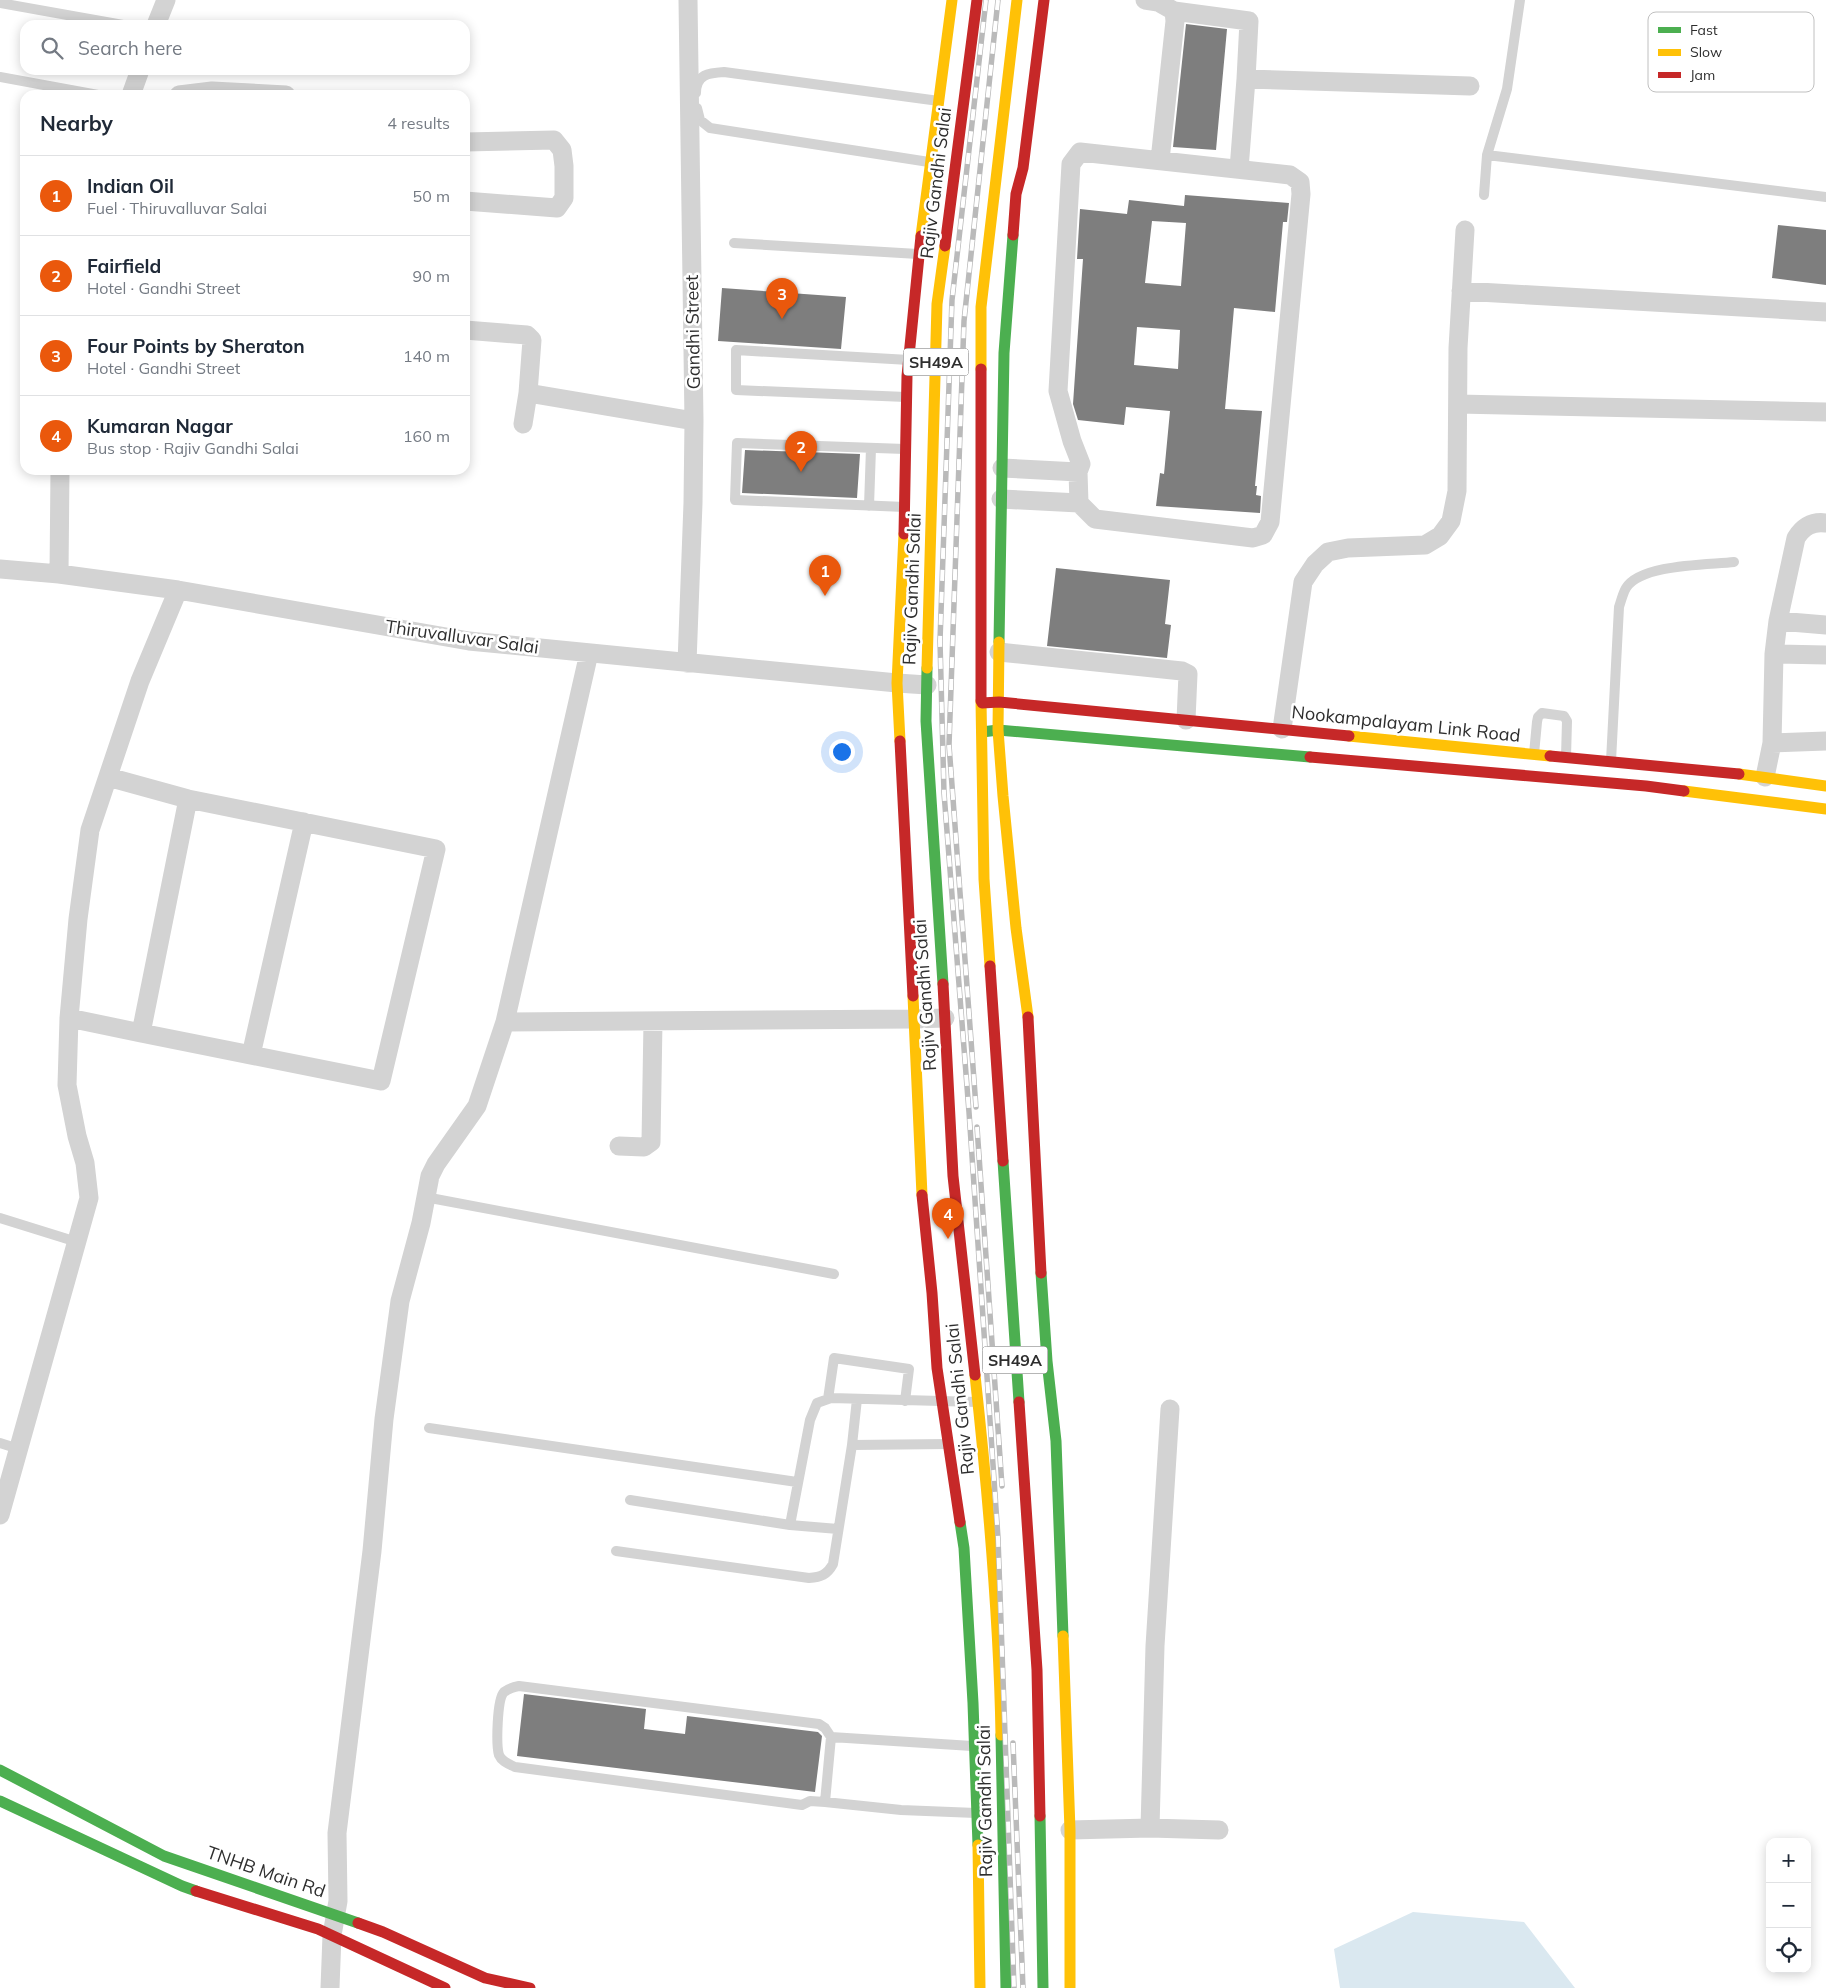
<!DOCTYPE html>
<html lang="en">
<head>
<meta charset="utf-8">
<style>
	:root { --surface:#fff; --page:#f6f6f7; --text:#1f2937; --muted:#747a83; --line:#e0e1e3; --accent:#ea580c }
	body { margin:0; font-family:Mulish,sans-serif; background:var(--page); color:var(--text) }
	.controls { position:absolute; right:15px; bottom:15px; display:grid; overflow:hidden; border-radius:10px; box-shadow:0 2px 12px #0003 }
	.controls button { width:45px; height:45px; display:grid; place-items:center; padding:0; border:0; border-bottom:1px solid var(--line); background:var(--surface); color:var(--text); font:25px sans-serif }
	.you { position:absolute; left:841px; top:751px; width:18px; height:18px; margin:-12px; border:4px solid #fff; border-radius:50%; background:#1a73e8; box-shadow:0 0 0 8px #1a73e833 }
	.badge { display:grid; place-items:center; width:32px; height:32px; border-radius:50%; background:var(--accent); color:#fff; font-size:16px; font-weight:700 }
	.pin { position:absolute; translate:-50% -41px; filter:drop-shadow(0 1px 2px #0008) }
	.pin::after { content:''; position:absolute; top:26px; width:18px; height:15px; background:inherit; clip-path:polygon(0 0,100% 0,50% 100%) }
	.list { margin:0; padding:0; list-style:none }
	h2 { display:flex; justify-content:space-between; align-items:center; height:65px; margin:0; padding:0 20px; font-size:21px }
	h2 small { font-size:16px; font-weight:400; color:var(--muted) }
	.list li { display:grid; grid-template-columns:32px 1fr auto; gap:15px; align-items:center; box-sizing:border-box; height:80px; padding:0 20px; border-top:1px solid var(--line) }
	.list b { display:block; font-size:19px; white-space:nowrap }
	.list p { margin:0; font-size:16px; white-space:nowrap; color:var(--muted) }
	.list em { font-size:16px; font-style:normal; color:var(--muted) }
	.icon { flex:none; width:28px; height:28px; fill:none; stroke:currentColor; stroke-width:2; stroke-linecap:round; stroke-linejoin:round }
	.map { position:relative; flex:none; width:1826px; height:1988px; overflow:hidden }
	.search { position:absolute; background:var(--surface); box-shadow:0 2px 12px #0003; left:20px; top:20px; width:450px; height:55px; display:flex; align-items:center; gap:12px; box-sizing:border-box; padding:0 18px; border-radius:15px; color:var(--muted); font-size:19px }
	.panel { position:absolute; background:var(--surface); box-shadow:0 2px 12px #0003; left:20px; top:90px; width:450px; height:385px; border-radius:15px }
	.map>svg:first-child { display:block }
</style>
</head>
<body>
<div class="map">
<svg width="1826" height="1988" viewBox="0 0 1826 1988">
	<rect width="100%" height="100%" fill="#fff"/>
	<path fill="#dae8f0" d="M1413,1912L1524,1922L1575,1988H1340L1334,1949Z"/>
	<path fill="#7e7e7e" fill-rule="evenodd" d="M1186,24L1227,29L1216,150L1173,147Z
		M1185,195L1289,203L1287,222H1283L1275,312L1234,308L1229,365L1225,409L1262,411L1255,486H1257L1256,495L1261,496L1260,513L1156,506L1160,473L1164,474L1170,411L1126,407L1124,425L1078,420L1073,404L1083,259H1077L1080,209L1127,214L1129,200L1184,206ZM1152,221L1186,223L1181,286L1145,283ZM1137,327L1180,330L1178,369L1134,365Z
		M1778,225L1826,230V285L1772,278Z
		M722,288L846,297L841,349L718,341Z
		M745,450L860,454L857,498L742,493Z
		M1056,568L1170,580L1165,624L1171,625L1167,658L1047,646Z
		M524,1694L646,1709L644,1729L685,1734L687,1716L818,1732L822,1736L815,1792L517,1756Z"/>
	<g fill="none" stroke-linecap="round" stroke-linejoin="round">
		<path stroke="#d3d3d3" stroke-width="10" d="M0,3L123,25
			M0,77L98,95
			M696,93C696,74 709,73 724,72L939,101
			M697,108L700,120L710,128L929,162
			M1487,155L1826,197
			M1484,195L1487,155L1507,89L1520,0
			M734,243L918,254
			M906,397L736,390V350L909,360
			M869,506L871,448
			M905,507L735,500L737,443L905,449
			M1534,754L1537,722L1538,717L1542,713L1564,716L1567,721L1566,757
			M1611,761L1619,607C1621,601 1623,593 1626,588C1641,564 1707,565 1734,562
			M425,1197L834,1274
			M0,1218L77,1242
			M828,1399L834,1358L909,1369L905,1401
			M429,1428L797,1482
			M0,1443L19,1449
			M852,1445L948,1444
			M630,1500L790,1525L838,1529
			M790,1525L810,1420L817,1403L831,1398L977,1402
			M616,1551L809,1578C821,1577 827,1575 833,1564L852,1445L857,1399
			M972,1746L831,1737L825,1802L901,1810L976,1813
			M825,1802L810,1801L802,1805L515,1767C509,1764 502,1762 499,1755C496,1745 497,1699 504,1692C508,1689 514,1687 519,1686L819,1724L825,1728L831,1737"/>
		<path stroke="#d3d3d3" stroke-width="19" d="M1145,0L1158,2L1174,11L1175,21L1160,160
			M1174,11L1249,21L1246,79L1470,86
			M156,25L166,0
			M131,95L140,70
			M179,95L212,91L286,95
			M465,142L554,140L562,150L564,166V198L557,208L465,201
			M1080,152L1290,175L1300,182L1301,194L1270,522L1263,535L1253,538L1095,519L1079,503L1078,472L1081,464L1072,441L1058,391L1071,164Z
			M1239,169L1246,79
			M1461,291L1826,312
			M465,330L527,335L532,340L528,393L694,421
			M1458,404L1826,412
			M523,424L528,393
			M1002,468L1078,472
			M1001,499L1079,503
			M0,569L59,574L178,590L469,641L897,683L927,685
			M59,574L60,470
			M1778,621L1826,625
			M999,652L1182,671L1188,674L1186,720
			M1774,654L1826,655
			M687,663L693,503L694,421L688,0
			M1282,729L1303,582L1315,564L1328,552L1348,548L1425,545L1440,536L1451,521L1457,491L1458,348L1465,230
			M1772,743L1826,741
			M108,777L188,799L436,849L381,1081L141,1033
			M1765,777L1772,743L1774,654L1778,621L1796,538C1803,527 1812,521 1826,523
			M69,1018L141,1033L188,799
			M505,1022L914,1019L945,1018
			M251,1055L304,822
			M619,1146L644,1147L651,1142L653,1021
			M0,1515L89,1198L85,1163L77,1136L67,1085L69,1018L78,919L90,830L140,681L178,590
			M1150,1828L1155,1646L1170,1409
			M1070,1830L1150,1828L1219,1830
			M330,1988L332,1935L338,1901L337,1833L372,1551L384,1419L400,1301L421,1223L430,1176L436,1164L477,1106L505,1022L589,653"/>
		<path stroke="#4caf50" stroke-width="11" d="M999,642L1004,353L1013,235
			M927,668L926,721L943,984
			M982,732L998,730L1310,757
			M1003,1161L1019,1402
			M1041,1273L1047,1361L1056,1441L1063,1636
			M960,1522L964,1548L973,1703L978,1845
			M1001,1735L1006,1988
			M0,1770L164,1856L358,1923
			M0,1801L182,1886L196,1891
			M1040,1816L1043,1988"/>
		<path stroke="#ffc107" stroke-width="11" d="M921,236L952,0
			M981,369V307L1017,0
			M999,642L998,730L1003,796L1016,928L1028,1017
			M927,668L937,304L945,246
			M981,701L984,879L990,966
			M1349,736L1550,756
			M900,741L897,683L904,534
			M1739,774L1826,786
			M1684,791L1826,809
			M913,996L922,1195
			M975,1375C988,1494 999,1615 1001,1735
			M1063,1636L1070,1830V1988
			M978,1845L980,1988"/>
		<path stroke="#c62828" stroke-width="11" d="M1013,235L1016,194L1023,168L1044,0
			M945,246L977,0
			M981,369V701
			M904,534L907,376L921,236
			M982,703L999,702L1349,736
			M900,741L913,996
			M1550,756L1739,774
			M1310,757L1646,786L1684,791
			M990,966L1003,1161
			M943,984L953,1176L975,1375
			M1028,1017L1041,1273
			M922,1195L932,1293L937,1368L960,1522
			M1019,1402L1037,1670L1040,1816
			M196,1891L318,1929L445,1988
			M358,1923L383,1932L485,1978L530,1988"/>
		<defs>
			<path id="rail" d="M986,0L952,300L940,641L944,793L969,1112L998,1538L1014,1988
				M976,1107L949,745L964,321L998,0
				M977,1127L1002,1486
				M1013,1743L1023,1988"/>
		</defs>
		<use href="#rail" stroke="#bababa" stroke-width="5.5"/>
		<use href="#rail" stroke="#fff" stroke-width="4" stroke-dasharray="11" stroke-linecap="butt"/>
	</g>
	<g text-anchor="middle" stroke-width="5" stroke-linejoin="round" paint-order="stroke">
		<g fill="#fff" stroke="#6d6d6d" stroke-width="1">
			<rect x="903.5" y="348.5" width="65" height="27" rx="4"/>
			<rect x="982.5" y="1346.5" width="65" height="27" rx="4"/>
		</g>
		<g font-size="16" font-weight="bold" fill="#2e2e2e">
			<text x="936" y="368">SH49A</text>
			<text x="1015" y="1366">SH49A</text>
		</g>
		<g font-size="18" fill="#2e2e2e" stroke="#fff">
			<text transform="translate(936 183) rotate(-83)" y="6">Rajiv Gandhi Salai</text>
			<text transform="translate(693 332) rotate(-91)" y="6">Gandhi Street</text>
			<text transform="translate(912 589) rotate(-88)" y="6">Rajiv Gandhi Salai</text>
			<text transform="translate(462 637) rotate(8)" y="6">Thiruvalluvar Salai</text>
			<text transform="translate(1406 724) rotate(6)" y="6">Nookampalayam Link Road</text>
			<text transform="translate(925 995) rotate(-94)" y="6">Rajiv Gandhi Salai</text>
			<text transform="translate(960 1399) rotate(-96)" y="6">Rajiv Gandhi Salai</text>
			<text transform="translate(985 1801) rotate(-91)" y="6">Rajiv Gandhi Salai</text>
			<text transform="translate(266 1872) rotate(19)" y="6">TNHB Main Rd</text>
		</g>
	</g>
	<rect x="1648" y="12" width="166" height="80" rx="8" fill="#fff" stroke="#c0c0c0" stroke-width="1"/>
	<rect x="1658" y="27" width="23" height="6" fill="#4caf50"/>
	<rect x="1658" y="49" width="23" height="7" fill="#ffc107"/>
	<rect x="1658" y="72" width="23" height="6" fill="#c62828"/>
	<g font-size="14" fill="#2e2e2e">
		<text x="1690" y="35">Fast</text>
		<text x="1690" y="57">Slow</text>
		<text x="1690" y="80">Jam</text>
	</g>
</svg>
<div class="controls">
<button>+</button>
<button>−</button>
<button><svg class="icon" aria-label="locate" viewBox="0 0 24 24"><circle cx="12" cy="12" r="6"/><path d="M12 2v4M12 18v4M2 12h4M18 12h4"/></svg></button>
</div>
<div class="you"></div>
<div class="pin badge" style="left:825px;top:596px">1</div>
<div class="pin badge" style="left:801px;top:472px">2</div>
<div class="pin badge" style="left:782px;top:319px">3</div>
<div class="pin badge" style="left:948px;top:1239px">4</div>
<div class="search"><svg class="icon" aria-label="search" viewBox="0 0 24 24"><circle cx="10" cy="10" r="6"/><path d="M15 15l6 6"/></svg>Search here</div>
<section class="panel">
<h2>Nearby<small>4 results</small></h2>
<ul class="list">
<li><span class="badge">1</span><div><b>Indian Oil</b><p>Fuel · Thiruvalluvar Salai</p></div><em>50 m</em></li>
<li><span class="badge">2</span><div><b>Fairfield</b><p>Hotel · Gandhi Street</p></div><em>90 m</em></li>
<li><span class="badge">3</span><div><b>Four Points by Sheraton</b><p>Hotel · Gandhi Street</p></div><em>140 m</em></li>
<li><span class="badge">4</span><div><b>Kumaran Nagar</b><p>Bus stop · Rajiv Gandhi Salai</p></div><em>160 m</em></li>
</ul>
</section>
</div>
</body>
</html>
